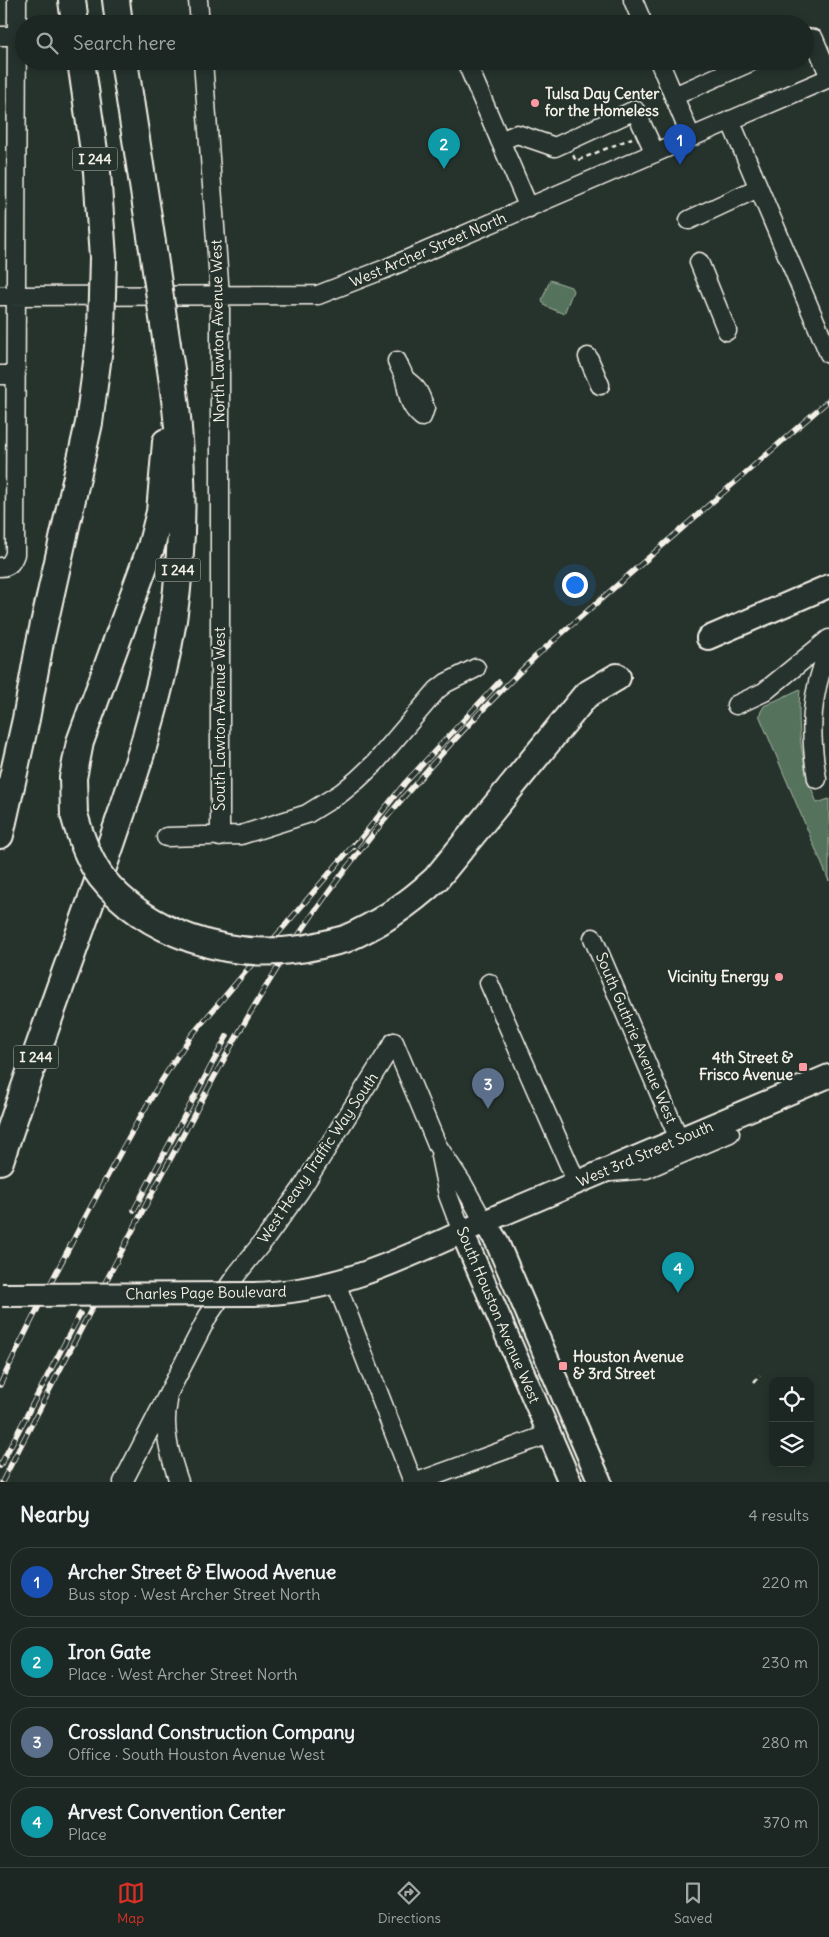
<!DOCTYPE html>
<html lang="en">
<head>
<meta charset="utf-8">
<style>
	:root { --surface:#1c2622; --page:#29322f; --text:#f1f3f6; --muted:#a0a5a5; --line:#3a4340; --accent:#d93025 }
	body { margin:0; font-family:Delius,sans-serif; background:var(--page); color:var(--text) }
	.controls { position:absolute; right:15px; bottom:15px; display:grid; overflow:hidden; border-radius:10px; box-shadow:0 2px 8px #0003 }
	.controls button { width:45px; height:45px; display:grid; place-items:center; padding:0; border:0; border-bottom:1px solid var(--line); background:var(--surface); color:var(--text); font:25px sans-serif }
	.you { position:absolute; left:574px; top:584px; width:18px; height:18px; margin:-12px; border:4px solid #fff; border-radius:50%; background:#1a73e8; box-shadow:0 0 0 8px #1a73e833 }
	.badge { display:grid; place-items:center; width:32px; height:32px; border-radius:50%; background:var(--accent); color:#fff; font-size:16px; font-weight:700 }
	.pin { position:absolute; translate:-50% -41px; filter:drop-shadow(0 1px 2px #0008) }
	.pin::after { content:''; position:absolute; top:26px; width:18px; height:15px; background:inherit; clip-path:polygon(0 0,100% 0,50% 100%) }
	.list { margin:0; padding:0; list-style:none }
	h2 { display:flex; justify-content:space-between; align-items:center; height:65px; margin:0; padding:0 20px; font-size:21px }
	h2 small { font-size:16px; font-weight:400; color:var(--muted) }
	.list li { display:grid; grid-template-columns:32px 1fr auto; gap:15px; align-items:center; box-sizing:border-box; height:70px; margin:0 10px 10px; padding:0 10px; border:1px solid var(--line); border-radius:20px }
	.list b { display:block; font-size:19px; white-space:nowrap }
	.list p { margin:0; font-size:16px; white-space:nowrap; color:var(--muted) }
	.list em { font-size:16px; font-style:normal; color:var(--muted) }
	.icon { flex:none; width:28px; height:28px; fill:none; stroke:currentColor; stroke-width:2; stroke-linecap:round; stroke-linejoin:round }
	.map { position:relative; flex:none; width:829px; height:1482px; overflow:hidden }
	.search { position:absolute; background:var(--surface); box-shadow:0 2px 8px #0003; left:15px; right:15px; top:15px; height:55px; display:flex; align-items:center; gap:12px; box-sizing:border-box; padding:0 18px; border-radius:28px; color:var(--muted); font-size:19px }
	.sheet { height:385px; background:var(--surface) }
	nav { display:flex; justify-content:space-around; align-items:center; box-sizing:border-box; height:70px; border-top:1px solid var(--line); background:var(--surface); font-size:14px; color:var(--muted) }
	nav a { display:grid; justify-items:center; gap:2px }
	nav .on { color:var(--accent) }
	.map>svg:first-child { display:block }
</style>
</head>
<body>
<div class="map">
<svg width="829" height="1482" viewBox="0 0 829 1482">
	<rect width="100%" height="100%" fill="#26332d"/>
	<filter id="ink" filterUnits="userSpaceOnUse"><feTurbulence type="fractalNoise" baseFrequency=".02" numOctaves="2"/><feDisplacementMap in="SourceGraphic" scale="10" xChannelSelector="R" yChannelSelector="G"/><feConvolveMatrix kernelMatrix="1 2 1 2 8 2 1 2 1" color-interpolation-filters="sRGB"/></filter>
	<g filter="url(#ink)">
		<path fill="#55735b" stroke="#a4b2a2" d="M550,280L571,287L573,291L564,314L545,306L542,300Z
			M800,689C797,731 801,763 817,803L829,799V881L759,715L764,706Z"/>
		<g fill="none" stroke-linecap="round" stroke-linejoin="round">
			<defs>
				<path id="minor" d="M198,0L200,24
					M633,0L643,24
					M0,36H24
					M805,38L814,39L829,75
					M203,61L220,296V837
					M659,61L691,137
					M468,66L529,208
					M674,96L753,61
					M730,120L829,354
					M500,141L517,134L555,147L635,110L655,153
					M689,220L758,188
					M699,262L727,331
					M0,296L318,295L385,269L829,78
					M588,357L600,385
					M397,361C399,367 404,374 405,380C409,396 408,405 422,417L425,408C419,393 419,389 405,379
					M0,375H16
					M0,567C9,567 12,562 15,554L17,0
					M736,705L764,692L829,639
					M817,779C809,730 810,695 829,649
					M166,837L241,835L307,814L341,793L357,780L375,763L437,690L446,683L476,668
					M593,938L679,1139
					M489,983L577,1183
					M394,1042L437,1145L464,1186L484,1222
					M440,1156L448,1195L462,1232
					M611,1172L646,1169L730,1133
					M336,1283L413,1482
					M168,1401C162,1429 170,1456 179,1482
					M123,1482L208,1316L237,1274L266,1238L300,1191L394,1042
					M417,1482L549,1434"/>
				<path id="major" d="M708,638L829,586
					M484,1222L496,1240L600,1482
					M462,1232L570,1482
					M252,1294C346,1293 421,1249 505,1213C613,1167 721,1121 829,1076"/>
				<path id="highway" d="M72,0L75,24
					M116,0L119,24
					M81,61L97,172L103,258
					M124,61L152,243
					M74,814L73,778L80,742L151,547L160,512L166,442
					M0,835L26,719L40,642L89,423L101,332
					M345,939C380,924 408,905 436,879L586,695L617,677
					M0,1161C33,1059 71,958 107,856C134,778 160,701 173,620C187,528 183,436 167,345"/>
			</defs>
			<use href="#minor" stroke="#f4f1e8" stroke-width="21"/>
			<use href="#major" stroke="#f4f1e8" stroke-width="26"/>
			<use href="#highway" stroke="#f4f1e8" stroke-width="30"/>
			<path stroke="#f4f1e8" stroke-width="2.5" stroke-dasharray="5 4" stroke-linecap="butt" d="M573,155L576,161L632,138
				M754,1382L760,1375"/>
			<use href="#minor" stroke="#26332d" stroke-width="18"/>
			<use href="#major" stroke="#26332d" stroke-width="22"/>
			<use href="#highway" stroke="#26332d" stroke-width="26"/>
			<defs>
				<path id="rail" d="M354,847L405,783L499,682
					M134,1210L227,1036
					M0,1385C32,1317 67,1251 102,1186C130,1135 157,1084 191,1036L356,842
					M0,1466L80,1314
					M2,1482C55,1379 108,1276 163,1173C210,1084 257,994 315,911C380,819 455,735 536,656L829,400"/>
			</defs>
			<use href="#rail" stroke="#f4f1e8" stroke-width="5.5"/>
			<use href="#rail" stroke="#26332d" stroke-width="4" stroke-dasharray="11" stroke-linecap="butt"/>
			<defs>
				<path id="major-bridge" d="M2,1295L252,1294"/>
				<path id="highway-bridge" d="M152,243L167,345
					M101,332L103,258
					M74,814C80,836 88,859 101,877C146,934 229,960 300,949C315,947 330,943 345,939"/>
			</defs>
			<use href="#major-bridge" stroke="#f4f1e8" stroke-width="26" stroke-linecap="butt"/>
			<use href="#highway-bridge" stroke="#f4f1e8" stroke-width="30" stroke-linecap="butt"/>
			<use href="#major-bridge" stroke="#26332d" stroke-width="22"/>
			<use href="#highway-bridge" stroke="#26332d" stroke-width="26"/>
		</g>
	</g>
	<g fill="#ff9aa2" stroke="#26332d" stroke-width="2">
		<circle cx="535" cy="103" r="5"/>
		<circle cx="779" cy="977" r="5"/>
		<rect x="798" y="1062" width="10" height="10" rx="2.5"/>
		<rect x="558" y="1361" width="10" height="10" rx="2.5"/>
	</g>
	<g text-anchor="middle" stroke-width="4" stroke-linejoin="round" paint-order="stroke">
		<g fill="#26332d" stroke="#b6b8b0" stroke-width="1">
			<rect x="72.5" y="147.5" width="45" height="23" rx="4"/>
			<rect x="155.5" y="558.5" width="45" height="23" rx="4"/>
			<rect x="13.5" y="1045.5" width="45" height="23" rx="4"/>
		</g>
		<g font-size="14" font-weight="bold" fill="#f4f1e8">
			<text x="95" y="164">I 244</text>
			<text x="178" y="575">I 244</text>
			<text x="36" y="1062">I 244</text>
		</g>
		<g font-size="15" font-weight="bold" fill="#f4f1e8" stroke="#26332d" text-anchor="start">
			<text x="545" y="99">Tulsa Day Center<tspan x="545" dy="17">for the Homeless</tspan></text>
			<text x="769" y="982" text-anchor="end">Vicinity Energy</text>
			<text x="793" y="1063" text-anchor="end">4th Street &amp;<tspan x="793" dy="17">Frisco Avenue</tspan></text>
			<text x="573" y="1362">Houston Avenue<tspan x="573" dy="17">&amp; 3rd Street</tspan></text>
		</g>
		<g font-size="15" fill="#f4f1e8" stroke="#26332d">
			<text transform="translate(428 250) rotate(-23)" y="5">West Archer Street North</text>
			<text transform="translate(218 331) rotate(-91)" y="5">North Lawton Avenue West</text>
			<text transform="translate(220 719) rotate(-90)" y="5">South Lawton Avenue West</text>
			<text transform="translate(636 1038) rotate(67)" y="5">South Guthrie Avenue West</text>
			<text transform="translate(645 1154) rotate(-23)" y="5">West 3rd Street South</text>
			<text transform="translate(318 1158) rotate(-56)" y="5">West Heavy Traffic Way South</text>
			<text transform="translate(206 1293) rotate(-1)" y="5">Charles Page Boulevard</text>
			<text transform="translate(498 1315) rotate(67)" y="5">South Houston Avenue West</text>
		</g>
	</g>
</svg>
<div class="controls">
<button><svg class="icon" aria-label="locate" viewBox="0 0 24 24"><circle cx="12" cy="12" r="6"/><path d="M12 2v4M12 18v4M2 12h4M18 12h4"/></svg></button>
<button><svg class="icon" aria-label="layers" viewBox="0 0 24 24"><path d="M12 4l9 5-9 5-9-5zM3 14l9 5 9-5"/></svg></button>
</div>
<div class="you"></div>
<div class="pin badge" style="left:680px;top:165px;background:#1a4fb4">1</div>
<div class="pin badge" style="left:444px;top:169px;background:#0f9aa8">2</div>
<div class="pin badge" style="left:488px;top:1109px;background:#5c6f8a">3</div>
<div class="pin badge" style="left:678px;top:1293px;background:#0f9aa8">4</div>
<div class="search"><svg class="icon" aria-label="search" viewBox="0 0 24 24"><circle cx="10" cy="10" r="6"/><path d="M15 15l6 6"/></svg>Search here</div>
</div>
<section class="sheet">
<h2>Nearby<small>4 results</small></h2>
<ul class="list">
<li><span class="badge" style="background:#1a4fb4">1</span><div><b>Archer Street &amp; Elwood Avenue</b><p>Bus stop · West Archer Street North</p></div><em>220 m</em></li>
<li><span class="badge" style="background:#0f9aa8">2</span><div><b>Iron Gate</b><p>Place · West Archer Street North</p></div><em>230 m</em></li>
<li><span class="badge" style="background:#5c6f8a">3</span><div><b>Crossland Construction Company</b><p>Office · South Houston Avenue West</p></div><em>280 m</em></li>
<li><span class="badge" style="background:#0f9aa8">4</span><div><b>Arvest Convention Center</b><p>Place</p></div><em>370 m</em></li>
</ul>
</section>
<nav>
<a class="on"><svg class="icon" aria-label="map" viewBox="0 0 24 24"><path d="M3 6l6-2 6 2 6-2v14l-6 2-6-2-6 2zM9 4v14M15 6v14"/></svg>Map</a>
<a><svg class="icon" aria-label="directions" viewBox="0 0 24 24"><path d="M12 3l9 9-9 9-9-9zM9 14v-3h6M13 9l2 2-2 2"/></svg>Directions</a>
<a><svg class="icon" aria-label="saved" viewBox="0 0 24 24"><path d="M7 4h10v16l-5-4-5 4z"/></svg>Saved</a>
</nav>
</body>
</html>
